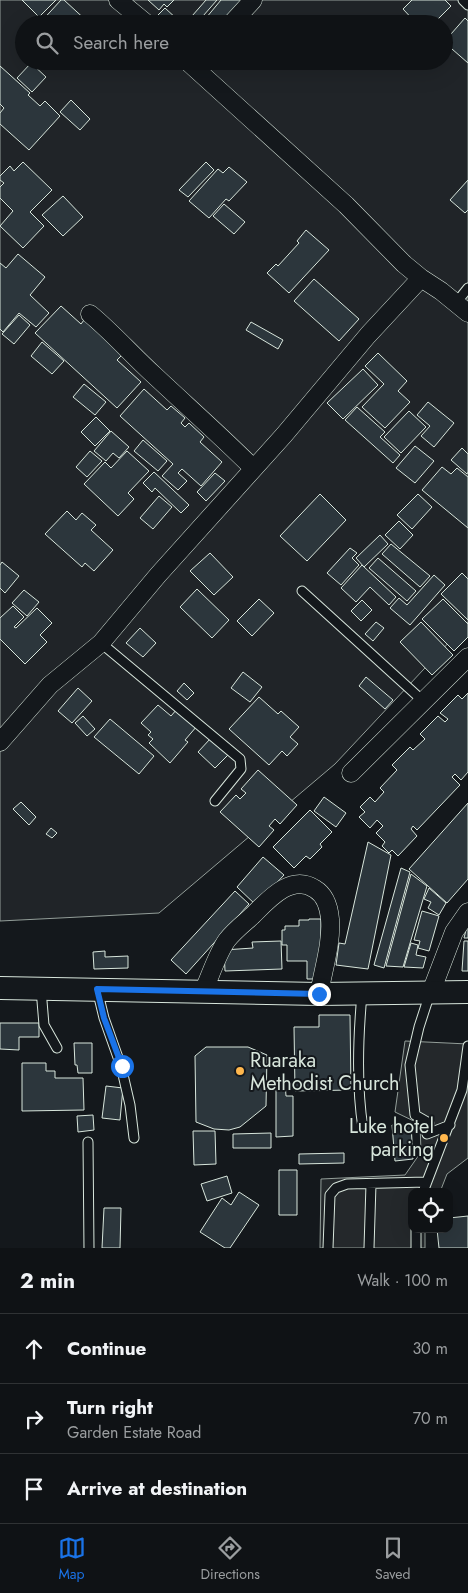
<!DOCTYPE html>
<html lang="en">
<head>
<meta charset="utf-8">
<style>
	:root { --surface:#0f1215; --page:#1d2022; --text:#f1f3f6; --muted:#9b9ea0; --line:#2f3234; --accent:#1a73e8 }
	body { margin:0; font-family:Jost,sans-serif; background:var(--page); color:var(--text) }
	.controls { position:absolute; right:15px; bottom:15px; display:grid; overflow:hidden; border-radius:10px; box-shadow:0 5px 20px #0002 }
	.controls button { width:45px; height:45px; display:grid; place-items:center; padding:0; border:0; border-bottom:1px solid var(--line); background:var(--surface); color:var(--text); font:25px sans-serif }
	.stop { position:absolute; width:15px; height:15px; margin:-11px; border:4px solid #1a73e8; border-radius:50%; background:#fff }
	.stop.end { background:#1a73e8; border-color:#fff; box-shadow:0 1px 5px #0008 }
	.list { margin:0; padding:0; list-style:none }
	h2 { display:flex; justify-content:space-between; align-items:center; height:65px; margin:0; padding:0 20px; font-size:21px }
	h2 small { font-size:16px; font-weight:400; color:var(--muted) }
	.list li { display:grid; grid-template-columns:32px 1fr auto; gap:15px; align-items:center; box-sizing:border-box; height:70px; padding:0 20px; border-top:1px solid var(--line) }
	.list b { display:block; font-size:19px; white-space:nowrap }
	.list p { margin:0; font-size:16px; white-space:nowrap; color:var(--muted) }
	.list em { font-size:16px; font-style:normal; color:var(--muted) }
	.icon { flex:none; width:28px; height:28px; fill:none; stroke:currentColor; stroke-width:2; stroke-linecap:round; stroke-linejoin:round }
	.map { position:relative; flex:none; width:468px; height:1248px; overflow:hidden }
	.search { position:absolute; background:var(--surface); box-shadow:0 5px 20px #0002; left:15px; right:15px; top:15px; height:55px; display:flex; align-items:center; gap:12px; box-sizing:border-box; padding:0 18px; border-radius:28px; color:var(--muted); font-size:19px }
	.sheet { height:275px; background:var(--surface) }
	nav { display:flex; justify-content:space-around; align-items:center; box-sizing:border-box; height:70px; border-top:1px solid var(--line); background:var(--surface); font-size:14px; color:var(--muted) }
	nav a { display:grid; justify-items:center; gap:2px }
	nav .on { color:var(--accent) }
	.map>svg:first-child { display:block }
</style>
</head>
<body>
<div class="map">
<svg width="468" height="1248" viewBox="0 0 468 1248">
	<rect width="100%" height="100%" fill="#14181c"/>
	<path fill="#202428" stroke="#939e99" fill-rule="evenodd" d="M0,0H468V622L335,764L159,913L0,921ZM24,24H444V61H24Z"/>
	<path fill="#24282b" stroke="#939e99" d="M405,1041L468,1044V1158L447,1174L440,1192H412V1229H425V1248H320L321,1179L405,1175L421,1152L420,1124L395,1112Z"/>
	<path fill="#2c363c" stroke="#d8e6dc" d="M22,0H56L39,17Z
		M61,0H64L89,23L39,24Z
		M148,0H174L167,7L164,4L159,10Z
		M206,0H217L196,24H185Z
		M221,0H241L220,24H201Z
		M412,0H445L451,6L433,24H417L403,9Z
		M165,8L178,20L174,24H166L157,16Z
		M465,18L468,21V63L444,42Z
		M31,63L46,77L32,92L17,78Z
		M0,66L30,93L28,95L40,106L45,101L60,116L29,150L0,124V113L4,108L0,104Z
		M71,100L90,119L80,130L60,112Z
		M23,162L52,190L30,212L44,226L23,248L0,226L13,211L0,198V187L4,183L0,180V176L10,166L14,171Z
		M206,162L214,170L188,197L179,190Z
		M229,167L247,182L229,201L226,199L209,218L189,201L218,169L223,173Z
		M468,180V210L465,213L450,200Z
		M63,196L83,217L63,236L42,215Z
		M224,204L245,222L234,234L213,216Z
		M306,230L329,250L289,293L267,273L276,264L278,266L299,243L297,241Z
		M18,254L45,277L30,295L49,313L36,327L19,313L3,332L0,329V263L6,268Z
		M314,279L359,319L339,341L294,301Z
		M61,306L81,324L84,320L122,355L117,360L141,382L117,408L35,333Z
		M19,315L30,325L14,344L2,334Z
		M251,322L283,340L278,349L246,330Z
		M42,342L64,361L52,374L31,356Z
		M378,353L407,381L398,391L410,402L385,428L362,407L384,384L365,366Z
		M363,369L378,385L343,419L327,403Z
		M84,384L106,402L95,415L73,397Z
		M144,389L167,410L171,406L185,418L181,423L185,427L189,423L204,437L200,442L222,462L201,486L182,469L178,473L187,481L178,490L162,476L173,464L120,416Z
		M428,402L454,423L434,447L421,436L430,426L417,415Z
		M357,407L385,432L380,437L400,455L393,463L345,420Z
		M409,411L426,427L401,453L384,437Z
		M96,417L110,431L95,446L81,432Z
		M111,431L129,447L119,458L113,453L106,461L94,451Z
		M143,440L167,461L158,471L134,451Z
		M415,446L434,461L415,483L396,468Z
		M462,448L468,454V472L467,474L451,460Z
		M90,451L102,461L87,477L76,467Z
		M127,451L149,471L128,493L134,499L118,516L84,484L105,462L111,468Z
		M442,467L451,474L457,468L468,477V528L422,490Z
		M154,472L189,505L181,513L155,488L152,492L143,483Z
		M215,473L225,481L206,501L197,492Z
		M320,494L346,520L307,561L280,536Z
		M418,494L432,507L412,529L397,515Z
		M159,496L172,507L153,529L140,518Z
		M67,511L76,520L82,513L96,525L91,530L113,550L94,571L85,563L82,567L45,534Z
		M399,521L413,535L400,549L385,535Z
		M380,535L388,544L364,567L356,558Z
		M391,544L430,576L420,587L382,554Z
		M350,548L357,553L352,558L359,565L341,585L327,573Z
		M210,553L233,577L214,595L190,571Z
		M378,558L416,591L407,601L369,568Z
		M2,562L19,576L5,593L0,588V565Z
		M362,565L396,597L389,605L370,587L356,602L341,588Z
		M462,573L468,579V620L441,594Z
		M434,575L445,585L410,625L390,608L399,598L407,605Z
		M197,589L229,620L212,638L180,607Z
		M24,590L39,602L27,616L12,603Z
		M259,599L274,613L252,636L237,621Z
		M443,599L468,624V637L454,651L422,619Z
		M362,600L372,610L361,621L351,611Z
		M13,606L24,617L14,627L16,628L37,608L52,623L40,635L47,642L25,664L0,639V618Z
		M376,622L384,628L373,641L365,634Z
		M421,622L453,655L432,675L400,642Z
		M140,628L156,643L143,657L126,643Z
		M243,672L262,687L250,702L231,688Z
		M366,677L393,700L385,709L359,686Z
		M184,683L194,693L187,700L177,691Z
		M78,688L92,701L72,723L58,711Z
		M468,693V772L461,780L455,774L452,777L460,785L417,830L413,826L411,829L417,836L398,856L392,850L389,853L382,846L385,842L376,833L383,826L377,820L370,828L359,817L365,812L360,807L370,797L375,802L384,792L380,788L397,770L392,765L410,747L413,750L425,739L420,734L438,716L445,722L448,719L440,713L458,695L462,699Z
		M259,697L278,714L281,711L299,727L290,737L298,744L287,756L282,751L269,765L229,729Z
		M158,705L171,716L177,709L197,726L185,740L188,742L170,763L149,743L153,739L148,735L151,732L141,723Z
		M83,716L95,729L87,736L75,723Z
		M110,719L154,756L139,774L94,737Z
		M210,739L228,755L215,768L198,752Z
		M258,770L297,805L280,824L275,819L269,826L274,830L259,847L220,812L236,795L240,799L246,793L241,789Z
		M324,797L346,813L336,827L314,811Z
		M21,802L36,817L29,825L13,809Z
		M468,803V879L447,903L409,869Z
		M310,810L332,832L320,844L322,847L310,859L306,856L294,868L273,847Z
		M51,828L57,833L52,838L46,834Z
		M368,842L391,855L368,969L336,965L339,943L345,944Z
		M263,857L284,875L256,905L237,887Z
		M401,868L410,872L384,968L374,965Z
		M411,874L427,886L403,967L386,966Z
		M429,888L446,903L439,915L428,908L431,902L424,899Z
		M235,891L249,904L186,974L171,960Z
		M422,911L439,916L429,951L418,948L420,941L414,940Z
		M309,919H321V979H307V961H287V945H282V930H285V926H299V920H309Z
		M468,922V938H464Z
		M281,941L282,969L225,971L224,950L253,948L252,942Z
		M464,941H468V971H462Z
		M411,943L418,945L416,955L426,957L423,968L404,967Z
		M105,951V957L128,956V968L94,969L93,952Z
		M319,1015H350L351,1090L295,1091L294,1027H319Z
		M0,1023H39V1037H19V1050L0,1049Z
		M74,1043H92V1073H78L77,1065H75Z
		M206,1047H248L267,1055L266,1106L240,1127L229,1130L214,1129L196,1122L195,1056Z
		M22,1063H46V1071H55V1078H83L84,1110L22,1111Z
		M276,1082H285L286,1096H293V1136L276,1137Z
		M106,1086L123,1088L120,1120L102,1118Z
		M93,1115L94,1130L78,1132L77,1116Z
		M411,1124L413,1159L395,1161L392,1125Z
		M193,1131H215L216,1164L194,1165Z
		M271,1133V1148H233V1134Z
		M344,1153V1163L299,1164V1154Z
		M279,1170H297V1215H279Z
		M227,1176L232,1193L207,1201L201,1184Z
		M239,1192L259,1205L230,1248H225L200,1232L222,1198L231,1205Z
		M104,1208H121L120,1248H102Z
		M468,1216V1248H439L437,1229H449V1218Z"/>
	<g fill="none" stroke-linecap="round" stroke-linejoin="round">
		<defs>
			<path id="service" d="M463,0L468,5
				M456,303L468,288
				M302,591L423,701
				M101,643L240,759L241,769L215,801
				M41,989L44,1025L57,1048
				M97,989L104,1018L121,1066L130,1105L134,1138
				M430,993L419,1027L410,1065L415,1115L429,1123L427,1134L450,1125
				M362,994C358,1038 356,1084 363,1128
				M88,1142L89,1248
				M423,1192L462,1090L468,1046
				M416,1229V1248
				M328,1248L330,1195L336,1188L347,1184L426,1182
				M369,1248L371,1184"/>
			<path id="minor" d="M118,0L147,24
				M231,24L253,0
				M187,61L346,205L404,264L421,278
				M90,314C113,333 132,355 154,375C187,406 221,436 253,468
				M0,742L50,685L101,643L158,575L284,435L368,335L421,278L441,291L468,313
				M351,773L468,657
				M203,992C210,977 217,954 227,940C234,931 243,924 252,916C268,900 291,873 315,889C325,895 329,908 330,919C332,943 323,970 319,994
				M431,992L454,932L468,912"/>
			<path id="tertiary" d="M0,988L319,994L468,992"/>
		</defs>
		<use href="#service" stroke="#d8e6dc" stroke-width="11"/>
		<use href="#minor" stroke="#d8e6dc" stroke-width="19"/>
		<use href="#tertiary" stroke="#d8e6dc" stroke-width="24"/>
		<use href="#service" stroke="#14181c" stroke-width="9"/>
		<use href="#minor" stroke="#14181c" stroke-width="18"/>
		<use href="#tertiary" stroke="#14181c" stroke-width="22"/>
	</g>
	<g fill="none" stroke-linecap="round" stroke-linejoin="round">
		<path stroke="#1a73e8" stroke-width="6" d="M122,1066L104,1018L97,989L319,994"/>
	</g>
	<g fill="#ffb74d" stroke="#14181c" stroke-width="2">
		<circle cx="240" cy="1071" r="5"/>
		<circle cx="444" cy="1138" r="5"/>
	</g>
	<g text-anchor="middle" stroke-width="4" stroke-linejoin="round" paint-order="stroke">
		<g font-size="20" fill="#d8e6dc" stroke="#14181c" text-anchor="start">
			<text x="250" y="1067">Ruaraka<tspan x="250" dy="23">Methodist Church</tspan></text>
			<text x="434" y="1133" text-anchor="end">Luke hotel<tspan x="434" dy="23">parking</tspan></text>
		</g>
	</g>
</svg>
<div class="controls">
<button><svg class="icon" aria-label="locate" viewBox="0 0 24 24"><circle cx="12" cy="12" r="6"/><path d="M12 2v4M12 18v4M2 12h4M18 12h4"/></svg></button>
</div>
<div class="stop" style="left:122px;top:1066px"></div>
<div class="stop end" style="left:319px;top:994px"></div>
<div class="search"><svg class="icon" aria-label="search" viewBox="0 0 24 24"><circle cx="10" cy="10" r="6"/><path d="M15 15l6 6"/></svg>Search here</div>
</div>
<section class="sheet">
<h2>2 min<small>Walk · 100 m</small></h2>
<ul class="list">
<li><svg class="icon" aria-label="ahead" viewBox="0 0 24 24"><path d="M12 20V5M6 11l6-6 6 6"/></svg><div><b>Continue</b></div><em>30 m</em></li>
<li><svg class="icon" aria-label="right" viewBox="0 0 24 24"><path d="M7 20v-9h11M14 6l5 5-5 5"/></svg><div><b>Turn right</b><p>Garden Estate Road</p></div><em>70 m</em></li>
<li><svg class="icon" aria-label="arrive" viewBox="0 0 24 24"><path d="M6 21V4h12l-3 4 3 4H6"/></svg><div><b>Arrive at destination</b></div></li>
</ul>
</section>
<nav>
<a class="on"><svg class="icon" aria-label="map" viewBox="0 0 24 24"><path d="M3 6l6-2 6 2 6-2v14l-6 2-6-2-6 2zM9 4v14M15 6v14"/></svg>Map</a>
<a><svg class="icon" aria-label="directions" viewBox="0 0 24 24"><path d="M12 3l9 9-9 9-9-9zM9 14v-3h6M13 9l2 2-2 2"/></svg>Directions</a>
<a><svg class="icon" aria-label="saved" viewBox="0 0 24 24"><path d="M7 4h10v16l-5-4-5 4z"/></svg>Saved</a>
</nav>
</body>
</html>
